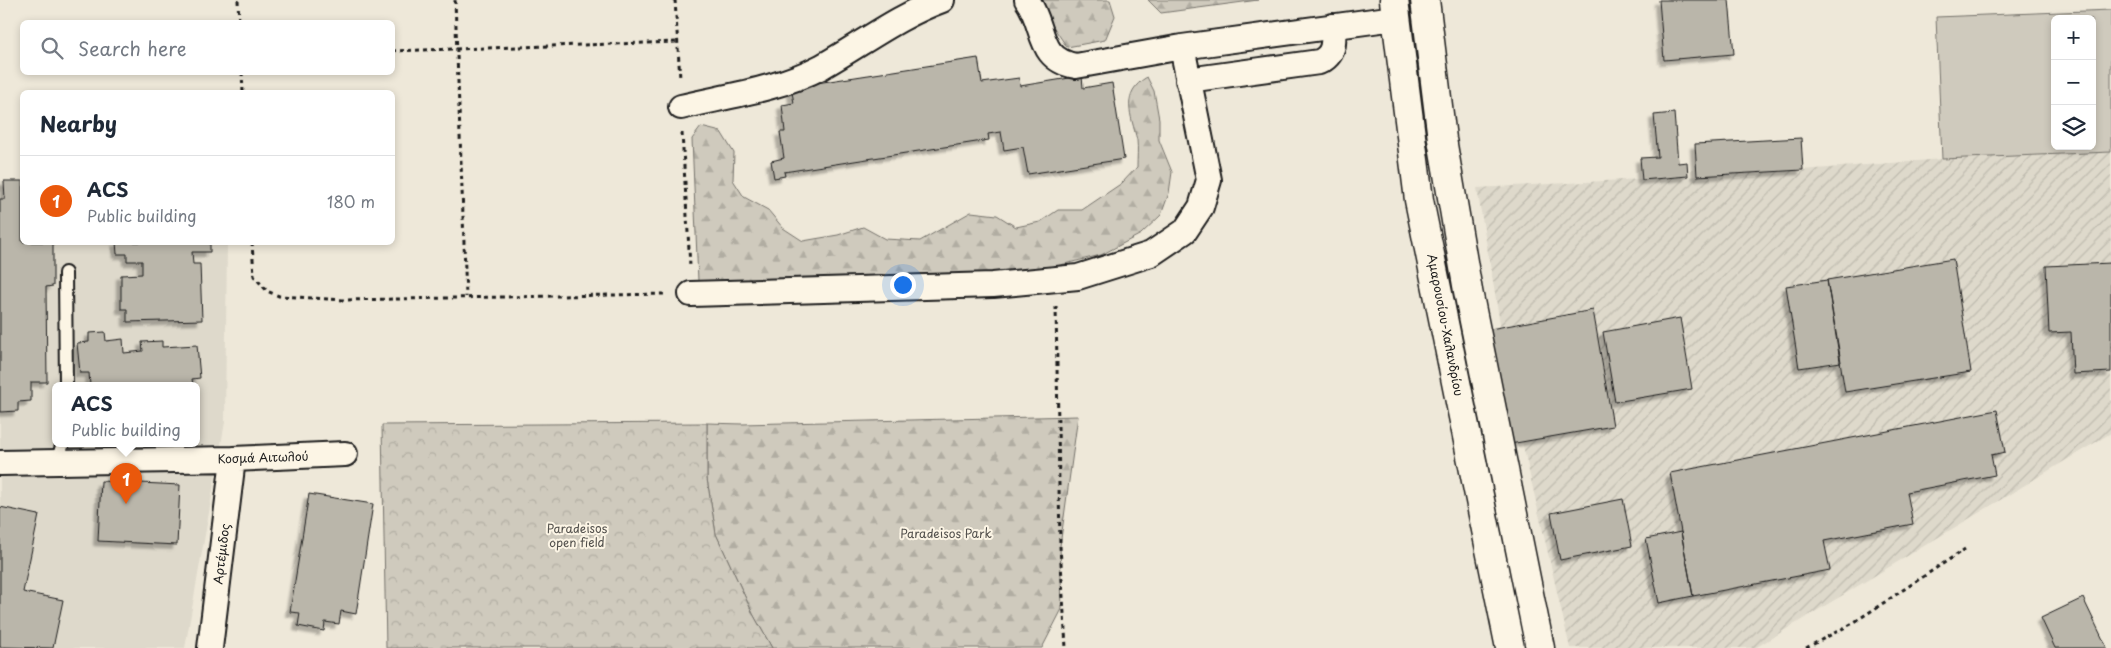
<!DOCTYPE html>
<html lang="en">
<head>
<meta charset="utf-8">
<style>
	:root { --surface:#fff; --page:#f2f2f3; --text:#1f2937; --muted:#747a83; --line:#e0e1e3; --accent:#ea580c }
	body { margin:0; font-family:"Playpen Sans",sans-serif; background:var(--page); color:var(--text) }
	.controls { position:absolute; right:15px; top:15px; display:grid; overflow:hidden; border-radius:8px; box-shadow:0 2px 8px #0003 }
	.controls button { width:45px; height:45px; display:grid; place-items:center; padding:0; border:0; border-bottom:1px solid var(--line); background:var(--surface); color:var(--text); font:25px sans-serif }
	.you { position:absolute; left:902px; top:284px; width:18px; height:18px; margin:-12px; border:4px solid #fff; border-radius:50%; background:#1a73e8; box-shadow:0 0 0 8px #1a73e833 }
	.badge { display:grid; place-items:center; width:32px; height:32px; border-radius:50%; background:var(--accent); color:#fff; font-size:16px; font-weight:700 }
	.pin { position:absolute; translate:-50% -41px; filter:drop-shadow(0 1px 2px #0008) }
	.pin::after { content:''; position:absolute; top:26px; width:18px; height:15px; background:inherit; clip-path:polygon(0 0,100% 0,50% 100%) }
	.popup { position:absolute; left:52px; top:382px; width:148px; height:65px; box-sizing:border-box; display:grid; place-content:center; border-radius:8px; background:var(--surface); filter:drop-shadow(0 1px 4px #0005); font-size:16px; white-space:nowrap; color:var(--muted) }
	.popup b { font-size:19px; color:var(--text) }
	.popup::after { content:''; position:absolute; left:50%; top:100%; margin-left:-10px; border:10px solid transparent; border-top-color:var(--surface) }
	.list { margin:0; padding:0; list-style:none }
	h2 { display:flex; justify-content:space-between; align-items:center; height:65px; margin:0; padding:0 20px; font-size:21px }
	h2 small { font-size:16px; font-weight:400; color:var(--muted) }
	.list li { display:grid; grid-template-columns:32px 1fr auto; gap:15px; align-items:center; box-sizing:border-box; height:90px; padding:0 20px; border-top:1px solid var(--line) }
	.list b { display:block; font-size:19px; white-space:nowrap }
	.list p { margin:0; font-size:16px; white-space:nowrap; color:var(--muted) }
	.list em { font-size:16px; font-style:normal; color:var(--muted) }
	.icon { flex:none; width:28px; height:28px; fill:none; stroke:currentColor; stroke-width:2; stroke-linecap:round; stroke-linejoin:round }
	.map { position:relative; flex:none; width:2111px; height:648px; overflow:hidden }
	.search { position:absolute; background:var(--surface); box-shadow:0 2px 8px #0003; left:20px; top:20px; width:375px; height:55px; display:flex; align-items:center; gap:12px; box-sizing:border-box; padding:0 18px; border-radius:8px; color:var(--muted); font-size:19px }
	.panel { position:absolute; background:var(--surface); box-shadow:0 2px 8px #0003; left:20px; top:90px; width:375px; height:155px; border-radius:8px }
	.map>svg:first-child { display:block }
</style>
</head>
<body>
<div class="map">
<svg width="2111" height="648" viewBox="0 0 2111 648">
	<defs>
		<pattern id="industrial-furrows" width="10" height="10" patternUnits="userSpaceOnUse" patternTransform="scale(1.25)"><rect width="10" height="10" fill="#ded9cb"/><path d="M-1 1l2-2M0 10L10 0M9 11l2-2" fill="none" stroke="#bebaae"/></pattern>
		<pattern id="forest-firs" width="22" height="20" patternUnits="userSpaceOnUse" patternTransform="scale(1.25)"><rect width="22" height="20" fill="#cfcabd"/><path d="M5 1l3.5 6h-7zM16 11l3.5 6h-7z" fill="#b1ada2"/></pattern>
		<pattern id="park-crowns" width="20" height="18" patternUnits="userSpaceOnUse" patternTransform="scale(1.25)"><rect width="20" height="18" fill="#cfcabd"/><path d="M2 6a3 3 0 1 1 6 0M12 15a3 3 0 1 1 6 0" fill="none" stroke="#b1ada2"/></pattern>
		<filter id="shadow"><feDropShadow dx="-4.5" dy="4.5" stdDeviation="1" flood-color="#0004"/></filter>
	</defs>
	<rect width="100%" height="100%" fill="#eee8d9"/>
	<filter id="ink" filterUnits="userSpaceOnUse"><feTurbulence type="fractalNoise" baseFrequency=".02" numOctaves="2"/><feDisplacementMap in="SourceGraphic" scale="10" xChannelSelector="R" yChannelSelector="G"/><feConvolveMatrix kernelMatrix="1 2 1 2 8 2 1 2 1" color-interpolation-filters="sRGB"/></filter>
	<g filter="url(#ink)">
		<path fill="#ded9cb" fill-rule="evenodd" d="M0,181H22V242L227,243L225,422L185,648H0ZM56,385H196V443H56Z"/>
		<path fill="url(#industrial-furrows)" d="M2111,152V433L1755,648H1570L1515,411L1477,188L1803,170L1942,159Z"/>
		<path fill="#cfcabd" stroke="#76736c" fill-rule="evenodd" d="M2111,10V152L1942,159L1936,17ZM2055,19H2092V146H2055Z"/>
		<path fill="url(#forest-firs)" stroke="#76736c" d="M1035,0H1110L1115,16L1105,40L1067,47Z
			M1148,0H1258L1161,13Z
			M1147,77L1154,91L1159,119V140L1172,172L1169,193L1161,215L1141,234L1101,255L1048,268L971,277L698,281L692,139L701,127L721,132L734,153L733,180L744,197L768,210L783,228L803,241L838,235L863,227L885,239L920,241L971,212L997,215L1016,227L1040,222L1058,210H1082L1122,183L1137,167C1137,159 1138,148 1137,140C1131,115 1120,93 1147,77Z
			M1078,416L1060,546L1062,609L1042,648H772L753,614L716,534L707,479V423L742,424Z"/>
		<path fill="url(#park-crowns)" stroke="#76736c" d="M707,423V479L716,534L753,614L772,648H386L382,425Z"/>
		<path fill="#bab6aa" stroke="#1c1c1c" filter="url(#shadow)" d="M1659,0H1729L1734,54L1664,60Z
			M978,58L982,83L1019,78L1020,86L1082,76L1083,88L1112,83L1124,159L1028,174L1023,147L1004,150L1001,132L988,134L989,140L784,172L785,176L774,178L771,161L784,158L780,132H785L782,105L794,103L791,87Z
			M1674,113L1678,163L1687,162L1688,176L1642,180L1640,158L1658,157L1654,115Z
			M1801,138L1803,170L1697,176L1695,144Z
			M4,181H22V242H53V286L46,287L47,382H31V401L18,402V411L0,412V199H5Z
			M116,242H210V252H192L193,264H200L202,320L127,322V309H121V275L142,274V261H127V254H117Z
			M1953,259L1971,372L1845,392L1827,280Z
			M2111,263V372L2073,374L2071,332L2049,333L2046,266Z
			M1827,280L1841,362L1799,368L1786,286Z
			M1593,310L1613,426L1510,444L1490,329Z
			M1680,318L1692,389L1615,402L1603,332Z
			M105,332L106,341L123,339L124,353L143,351L142,342L162,341V347L197,345L200,378L192,379L193,385H90L89,373H80L77,343L89,342V333Z
			M1997,410L2005,452L1991,455L1995,475L1907,492L1913,524L1824,541L1830,570L1693,596L1670,473Z
			M101,481L180,485L177,545L98,541Z
			M309,494L373,504L356,614L341,611L339,624L325,622L324,631L298,626L300,613L290,612Z
			M1623,499L1632,546L1560,560L1551,513Z
			M0,507L39,515L23,592L63,600L53,648L0,647Z
			M1681,532L1693,596L1659,603L1646,539Z
			M2083,598L2107,648H2055L2041,618Z"/>
		<g fill="none" stroke-linecap="round" stroke-linejoin="round">
			<defs>
				<path id="service" d="M65,273L66,385
					M57,462L63,443"/>
				<path id="minor" d="M1027,0C1046,26 1036,59 1076,66L1182,47L1395,18
					M1188,80L1319,62C1335,55 1334,42 1333,26
					M681,107C727,96 779,89 821,67C862,44 898,16 942,0
					M691,294L993,285L1078,277L1151,254L1185,231L1201,207L1209,180L1182,47
					M0,463L233,459L345,454
					M210,648L233,459"/>
				<path id="tertiary" d="M1394,0L1419,200L1510,648
					M1425,0L1442,139L1468,291L1540,648"/>
			</defs>
			<use href="#service" stroke="#1c1c1c" stroke-width="16"/>
			<use href="#minor" stroke="#1c1c1c" stroke-width="28"/>
			<use href="#tertiary" stroke="#1c1c1c" stroke-width="31"/>
			<path stroke="#1c1c1c" stroke-width="3" stroke-dasharray="4 4" stroke-linecap="butt" d="M238,0L239,22
				M455,0L466,297
				M675,0L680,79
				M392,51L677,42
				M242,72L243,92
				M682,133L690,266
				M252,242L254,276L267,291L279,296L343,300L665,294
				M1056,306L1060,546L1066,648
				M1806,648L1853,623L1965,549"/>
			<use href="#service" stroke="#fcf5e5" stroke-width="12"/>
			<use href="#minor" stroke="#fcf5e5" stroke-width="24"/>
			<use href="#tertiary" stroke="#fcf5e5" stroke-width="28"/>
		</g>
	</g>
	<g text-anchor="middle" stroke-width="4" stroke-linejoin="round" paint-order="stroke">
		<g font-size="12" fill="#1c1c1c" stroke="#fcf5e5">
			<text transform="translate(1445 325) rotate(79)" y="4">Αμαρουσίου-Χαλανδρίου</text>
			<text transform="translate(263 458) rotate(-2)" y="4">Κοσμά Αιτωλού</text>
			<text transform="translate(222 554) rotate(-83)" y="4">Αρτέμιδος</text>
		</g>
		<g font-size="12" fill="#52504c" stroke="#fcf5e5">
			<text x="577" y="533">Paradeisos<tspan x="577" dy="14">open field</tspan></text>
			<text x="946" y="538">Paradeisos Park</text>
		</g>
	</g>
</svg>
<div class="controls">
<button>+</button>
<button>−</button>
<button><svg class="icon" aria-label="layers" viewBox="0 0 24 24"><path d="M12 4l9 5-9 5-9-5zM3 14l9 5 9-5"/></svg></button>
</div>
<div class="you"></div>
<div class="pin badge" style="left:126px;top:504px">1</div>
<div class="popup"><b>ACS</b>Public building</div>
<div class="search"><svg class="icon" aria-label="search" viewBox="0 0 24 24"><circle cx="10" cy="10" r="6"/><path d="M15 15l6 6"/></svg>Search here</div>
<section class="panel">
<h2>Nearby<small></small></h2>
<ul class="list">
<li><span class="badge">1</span><div><b>ACS</b><p>Public building</p></div><em>180 m</em></li>
</ul>
</section>
</div>
</body>
</html>
